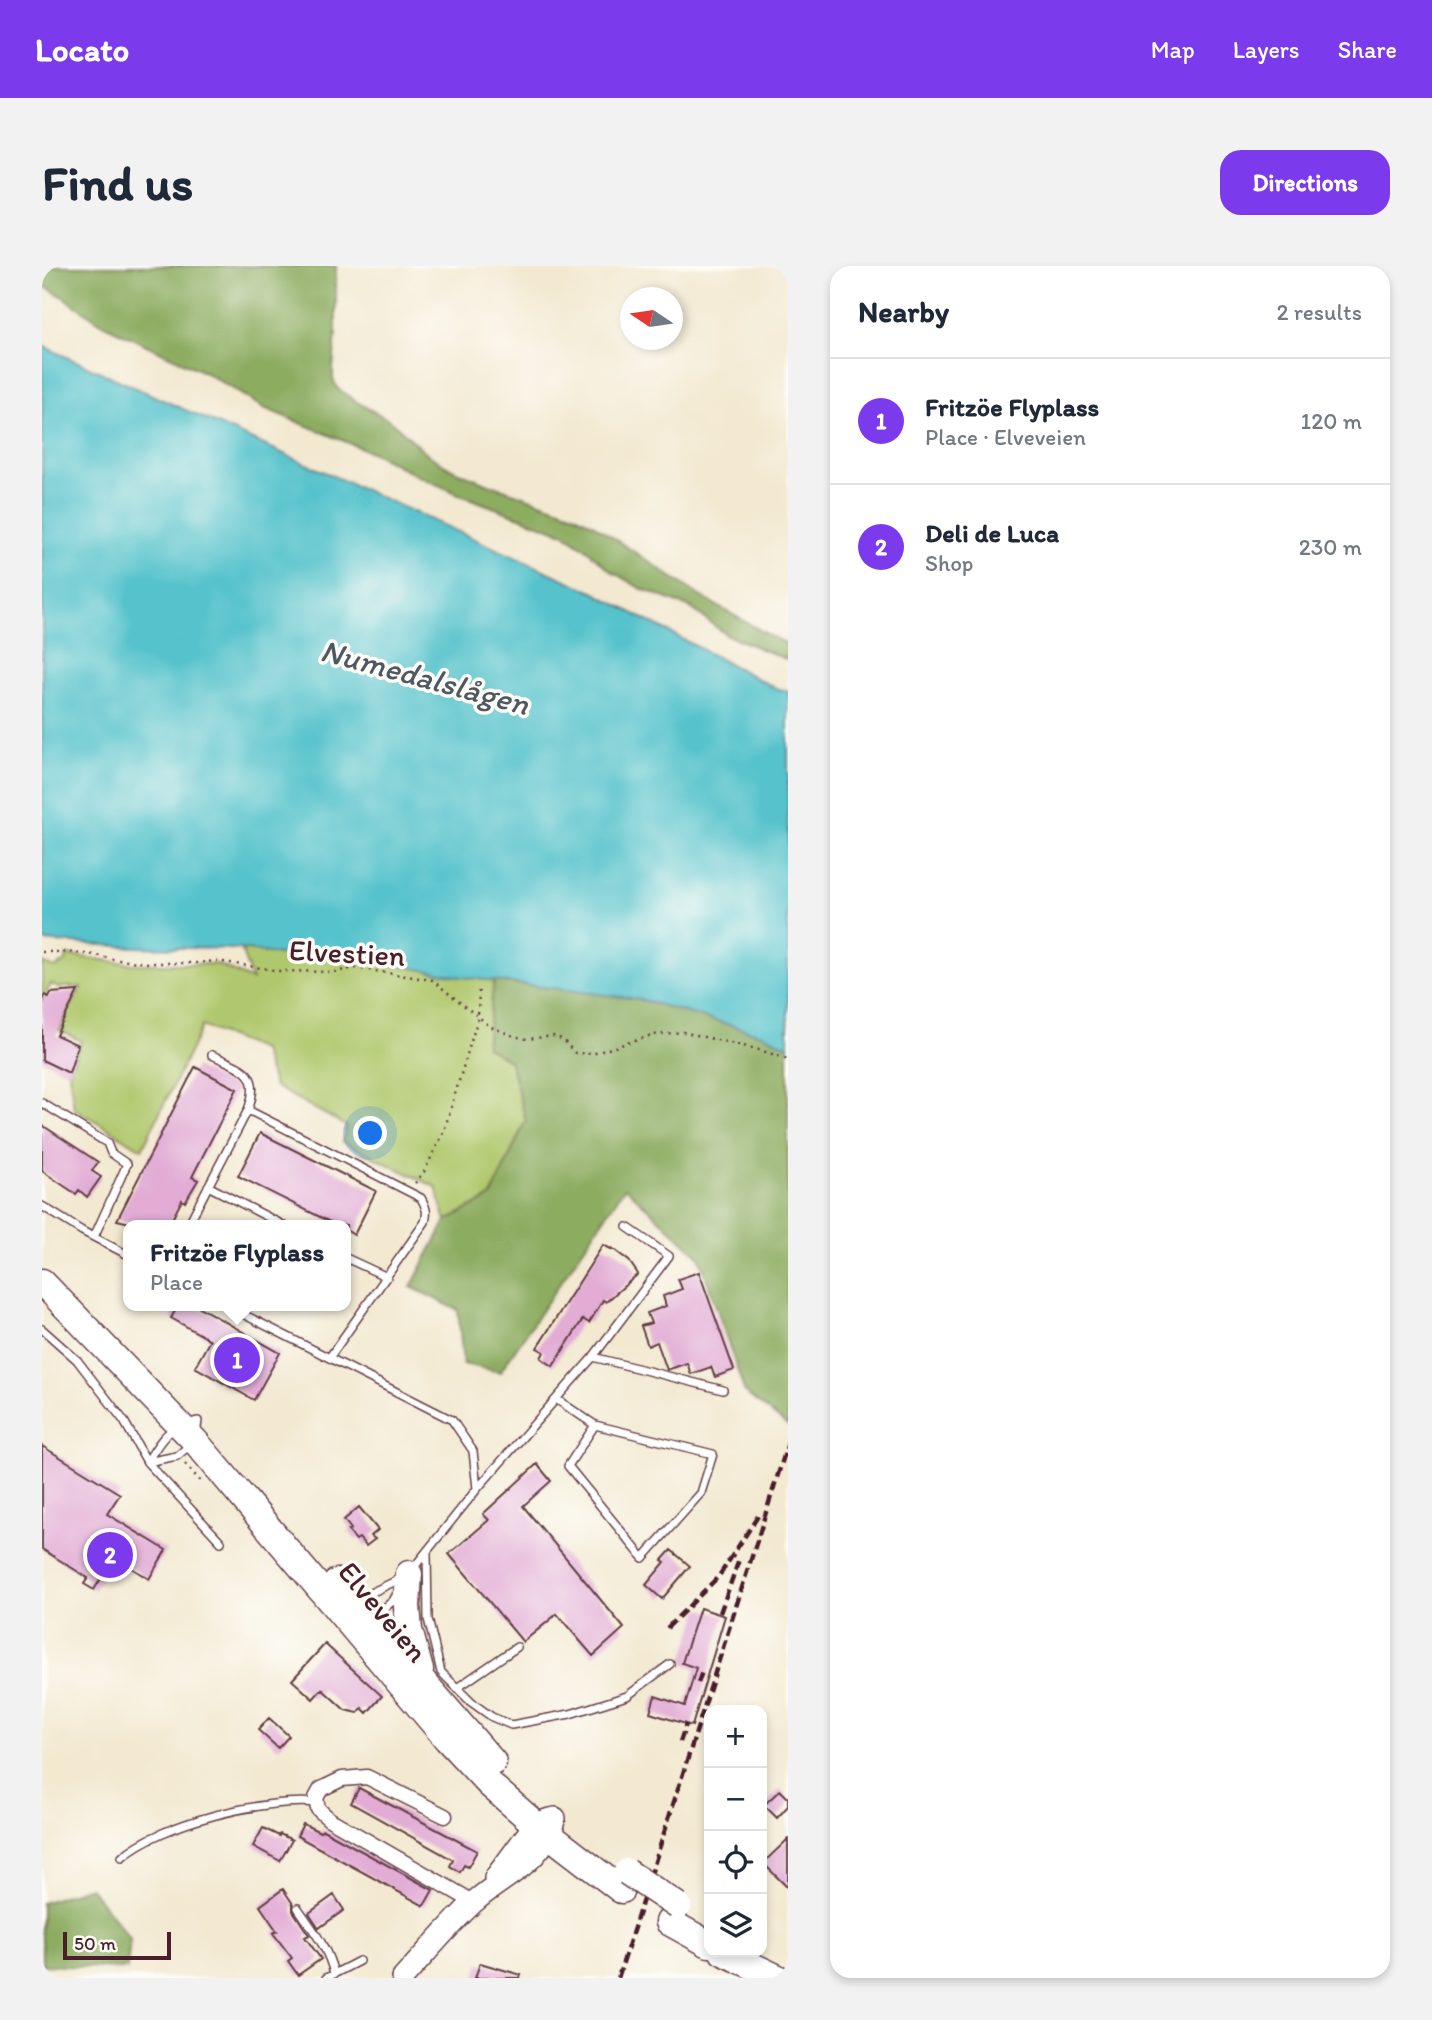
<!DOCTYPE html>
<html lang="en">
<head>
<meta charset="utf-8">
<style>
	:root { --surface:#fff; --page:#f2f2f3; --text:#1f2937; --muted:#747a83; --line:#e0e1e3; --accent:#7c3aed }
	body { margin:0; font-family:Itim,sans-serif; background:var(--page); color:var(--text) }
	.controls { position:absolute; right:21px; bottom:21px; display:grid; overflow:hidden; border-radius:14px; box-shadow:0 4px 10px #0003 }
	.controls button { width:63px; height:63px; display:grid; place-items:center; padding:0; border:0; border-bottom:2px solid var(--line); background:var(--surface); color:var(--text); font:35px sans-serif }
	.compass { position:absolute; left:578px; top:21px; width:63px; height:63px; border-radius:50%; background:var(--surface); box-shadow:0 4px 10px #0003; rotate:283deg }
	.scale { position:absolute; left:21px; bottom:18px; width:108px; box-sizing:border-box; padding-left:7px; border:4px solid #4a1f2b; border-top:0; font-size:19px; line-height:24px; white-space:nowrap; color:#4a1f2b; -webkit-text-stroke:5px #fdfcf7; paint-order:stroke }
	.you { position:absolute; left:329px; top:868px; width:24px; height:24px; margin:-18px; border:5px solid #fff; border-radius:50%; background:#1a73e8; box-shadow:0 0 0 10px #1a73e833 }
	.badge { display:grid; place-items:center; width:46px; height:46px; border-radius:50%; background:var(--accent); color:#fff; font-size:23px; font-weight:700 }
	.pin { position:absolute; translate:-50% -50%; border:4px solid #fff; box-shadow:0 2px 7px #0006 }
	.popup { position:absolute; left:81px; top:954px; width:228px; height:91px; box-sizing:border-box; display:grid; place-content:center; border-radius:14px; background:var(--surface); filter:drop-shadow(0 2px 5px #0005); font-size:23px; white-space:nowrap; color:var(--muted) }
	.popup b { font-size:26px; color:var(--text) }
	.popup::after { content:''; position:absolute; left:50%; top:100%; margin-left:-14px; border:14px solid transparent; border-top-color:var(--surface) }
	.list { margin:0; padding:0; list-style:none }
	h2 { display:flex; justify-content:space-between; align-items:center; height:91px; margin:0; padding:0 28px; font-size:30px }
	h2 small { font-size:23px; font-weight:400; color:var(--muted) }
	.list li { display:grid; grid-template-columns:46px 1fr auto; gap:21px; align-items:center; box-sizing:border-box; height:126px; padding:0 28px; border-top:2px solid var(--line) }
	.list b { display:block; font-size:26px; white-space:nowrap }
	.list p { margin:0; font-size:23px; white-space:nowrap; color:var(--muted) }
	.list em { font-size:23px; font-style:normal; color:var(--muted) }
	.icon { flex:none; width:38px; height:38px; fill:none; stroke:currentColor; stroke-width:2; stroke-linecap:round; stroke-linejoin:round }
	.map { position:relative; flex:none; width:746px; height:1712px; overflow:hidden; border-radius:21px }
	header { display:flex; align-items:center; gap:42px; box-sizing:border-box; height:98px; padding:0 35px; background:var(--accent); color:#fff }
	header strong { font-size:33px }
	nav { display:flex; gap:38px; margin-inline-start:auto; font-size:24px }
	.intro { display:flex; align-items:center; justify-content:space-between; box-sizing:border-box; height:168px; padding:0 42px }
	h1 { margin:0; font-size:49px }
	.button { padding:18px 32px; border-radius:21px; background:var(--accent); color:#fff; font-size:24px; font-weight:700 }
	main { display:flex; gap:42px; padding:0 42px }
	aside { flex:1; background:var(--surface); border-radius:21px; box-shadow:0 4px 10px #0003 }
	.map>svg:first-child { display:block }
</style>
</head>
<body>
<header>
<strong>Locato</strong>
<nav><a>Map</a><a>Layers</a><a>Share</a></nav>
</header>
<div class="intro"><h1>Find us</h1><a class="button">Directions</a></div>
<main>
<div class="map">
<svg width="746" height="1712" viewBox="0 0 746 1712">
	<rect width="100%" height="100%" fill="#fdfcf7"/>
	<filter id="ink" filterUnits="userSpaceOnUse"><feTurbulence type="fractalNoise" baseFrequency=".0143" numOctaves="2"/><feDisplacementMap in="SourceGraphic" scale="14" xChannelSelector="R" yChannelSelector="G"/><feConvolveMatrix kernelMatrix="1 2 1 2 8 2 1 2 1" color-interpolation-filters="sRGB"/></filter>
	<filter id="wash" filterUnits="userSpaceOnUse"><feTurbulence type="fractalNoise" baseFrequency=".00686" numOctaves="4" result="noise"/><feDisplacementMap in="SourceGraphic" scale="28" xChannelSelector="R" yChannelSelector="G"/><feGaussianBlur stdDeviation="1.57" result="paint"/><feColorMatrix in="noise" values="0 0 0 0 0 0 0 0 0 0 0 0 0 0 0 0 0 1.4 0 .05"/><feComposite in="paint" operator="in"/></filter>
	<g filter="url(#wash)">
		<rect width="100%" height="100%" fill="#f3e9d1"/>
		<path fill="#b0c86d" stroke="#7d744c" stroke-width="2" d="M262,682L452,715L444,780L468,795L484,854L449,931L404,955L394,921L300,876L304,860L232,820L220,784L160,760L100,883L32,842L27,807L39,775L17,764L39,721H20L18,723L9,718L0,736V697L13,702L24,695L25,689L90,698H175L210,714L199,683L239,689Z"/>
		<path fill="#8cac60" stroke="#6b6646" stroke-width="2" d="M0,0H294V67L291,103V113L295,122L315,136L349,155L388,190L414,205L447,218L530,247L551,258L658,330L732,372L746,378V394L685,369L649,342L598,322L569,305L543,282L521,267L421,230L372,208L336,189L222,142L164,107L62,59L21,31L0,19Z
			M452,715L597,733L723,769L746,780V1160L703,1127L657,990L583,921L458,1106L421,1098L416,1044L369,1021L404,955L449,931L484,854L468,795L444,780Z
			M48,1621L88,1673L85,1703L0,1699V1637Z"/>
		<path fill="#56c3cc" stroke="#50717c" stroke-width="2" d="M0,80L549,325L733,422L746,425V780L723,769L597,733L420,711L262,682L239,689L199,683L92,681L0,675Z"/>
		<g id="blocks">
			<path fill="#e2acd5" d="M36,725L14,769L36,779L27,807L0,794V735L3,729L7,731L9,727Z
				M153,801L195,823L150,911L156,914L143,936L140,934L127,959H97L75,954Z
				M0,859L56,896L50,905L59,911L45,931L37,924L34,928L0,905Z
				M218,867L334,925L312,969L304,964V959H294L196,910Z
				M561,979L569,983L570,982L587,995L596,1008L564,1036L561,1034L547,1057L541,1053L511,1100L499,1092L502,1086L495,1082Z
				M657,1006L692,1104L673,1111L669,1101L649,1108L645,1097L625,1104L615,1076L606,1080L599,1060L609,1057L605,1047L624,1040L621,1030L640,1023L636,1013Z
				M136,1040H155L238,1087L212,1134L153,1101L168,1074L129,1052Z
				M0,1180L78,1228L65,1248L124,1284L107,1313L72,1291L52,1324L42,1318L46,1312L0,1283Z
				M495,1198L509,1215L481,1240L582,1362L551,1390L515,1348L481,1376L407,1288L447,1254L441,1248Z
				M317,1241L336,1264L329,1270L333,1273L324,1280L317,1272L314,1274L306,1265L309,1263L302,1254Z
				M629,1284L648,1300L620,1333L604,1319L623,1296L620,1294Z
				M658,1342L683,1350L650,1460L608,1447L613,1430L643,1440L654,1402L640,1397Z
				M283,1378L340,1430L325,1447L320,1442L316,1447L303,1444L280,1423L271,1433L250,1414Z
				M227,1452L247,1470L236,1482L216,1464Z
				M317,1522L435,1585L426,1601L422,1599L418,1606L408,1600L411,1594L309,1537Z
				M738,1524L746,1532V1540L735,1552L722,1539Z
				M261,1558L278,1566L281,1564L391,1624L382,1640L255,1570Z
				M221,1562L237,1570L238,1568L250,1574L238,1595L211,1580Z
				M746,1573V1622L721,1597Z
				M241,1623L251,1638V1645L267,1669L263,1671L279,1693L256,1709L246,1695L250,1692L231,1667L235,1665L218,1640Z
				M292,1629L302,1644L277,1662L267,1647Z
				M438,1697L479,1709L478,1712H433Z"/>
		</g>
	</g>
	<g filter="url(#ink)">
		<use href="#blocks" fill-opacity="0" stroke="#633d44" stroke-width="2"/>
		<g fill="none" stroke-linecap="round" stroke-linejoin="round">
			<defs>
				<path id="lane" d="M170,789C201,803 220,806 206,844
					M0,837L65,877L69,887L85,898L52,971
					M166,920L241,959
					M0,940L40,965L86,989
					M146,959L206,844L379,932C384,941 386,946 383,956L287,1092
					M304,992L345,1011
					M185,1040L410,1154L431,1185L435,1223
					M0,1063L35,1094L82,1155L105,1196L179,1276
					M551,1091L627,990L585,961
					M514,1133L551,1091L681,1124
					M156,1155L153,1175L135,1190L105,1196C121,1170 125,1162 156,1155Z
					M553,1159L671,1188L659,1227L601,1292L526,1200Z
					M385,1286L386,1353L399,1406L429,1436L450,1451L469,1459L528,1448L585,1430L628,1398
					M369,1305L435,1223L514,1133L553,1159
					M316,1333L362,1311
					M332,1350L351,1335L357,1324
					M415,1422L475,1381
					M80,1591C118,1557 224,1532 274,1537
					M256,1642C271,1664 286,1682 292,1708
					M284,1712L317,1695"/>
				<path id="street" d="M403,1550L325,1511L300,1513L279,1523L274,1532L276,1543L287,1553L421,1630L430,1638"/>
				<path id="secondary" d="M453,1612L493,1558L508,1553
					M361,1712C384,1687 407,1659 432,1636C465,1607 500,1598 513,1552"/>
				<path id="highway" d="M0,1016L153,1175L405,1473L447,1518L493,1558L579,1624
					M367,1308L365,1340L367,1364L378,1404
					M295,1316L451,1496
					M627,1656L667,1678
					M681,1686L736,1712"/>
			</defs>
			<use href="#lane" stroke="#633d44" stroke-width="10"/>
			<use href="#street" stroke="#633d44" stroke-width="17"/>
			<use href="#secondary" stroke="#633d44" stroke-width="24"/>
			<use href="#highway" stroke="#633d44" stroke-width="29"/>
			<path stroke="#633d44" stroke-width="2.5" stroke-dasharray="2 5" stroke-linecap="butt" d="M0,686H21L54,689L75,694L107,697H155L175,695L238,705L292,706L314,702L390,714L449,761L472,770L485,773L513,770L521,774L533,787L550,788L611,769L641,766L714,783L746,793
				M373,917L382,906L402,865L436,752L437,720
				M143,1198L160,1217"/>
			<use href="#lane" stroke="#fff" stroke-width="7"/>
			<use href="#street" stroke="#fff" stroke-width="14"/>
			<use href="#secondary" stroke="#fff" stroke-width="21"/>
			<use href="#highway" stroke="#fff" stroke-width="26"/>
			<path stroke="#4a1f2b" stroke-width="4.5" stroke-dasharray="10 5" stroke-linecap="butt" d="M678,1347L698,1291
				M625,1362L677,1310L718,1247
				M656,1417L661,1403
				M638,1476L644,1458
				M576,1712L746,1177"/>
			<defs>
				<path id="highway-bridge" d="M585,1606L636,1640"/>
			</defs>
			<use href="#highway-bridge" stroke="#633d44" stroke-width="29" stroke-linecap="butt"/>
			<use href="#highway-bridge" stroke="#fff" stroke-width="26"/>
		</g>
	</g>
	<g text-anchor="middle" stroke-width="7" stroke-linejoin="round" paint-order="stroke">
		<g font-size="30" fill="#4a1f2b" stroke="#fdfcf7">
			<text transform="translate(305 687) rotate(3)" y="10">Elvestien</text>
			<text transform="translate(341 1346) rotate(50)" y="10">Elveveien</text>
		</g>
		<g font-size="32" font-style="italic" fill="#4e5863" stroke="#fdfcf7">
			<text transform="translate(383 411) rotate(15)" y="11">Numedalslågen</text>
		</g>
	</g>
</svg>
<div class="controls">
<button>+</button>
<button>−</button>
<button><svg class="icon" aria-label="locate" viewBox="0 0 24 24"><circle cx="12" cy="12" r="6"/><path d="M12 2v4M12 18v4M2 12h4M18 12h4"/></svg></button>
<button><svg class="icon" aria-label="layers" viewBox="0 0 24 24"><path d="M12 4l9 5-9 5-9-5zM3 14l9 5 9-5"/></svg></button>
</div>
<svg class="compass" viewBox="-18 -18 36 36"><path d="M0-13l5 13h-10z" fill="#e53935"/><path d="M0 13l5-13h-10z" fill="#747a83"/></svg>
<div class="scale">50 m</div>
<div class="you"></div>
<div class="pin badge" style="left:195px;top:1094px">1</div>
<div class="popup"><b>Fritzöe Flyplass</b>Place</div>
<div class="pin badge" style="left:68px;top:1289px">2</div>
</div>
<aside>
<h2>Nearby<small>2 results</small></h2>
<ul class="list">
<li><span class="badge">1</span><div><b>Fritzöe Flyplass</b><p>Place · Elveveien</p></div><em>120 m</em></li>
<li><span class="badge">2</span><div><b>Deli de Luca</b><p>Shop</p></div><em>230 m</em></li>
</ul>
</aside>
</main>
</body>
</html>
